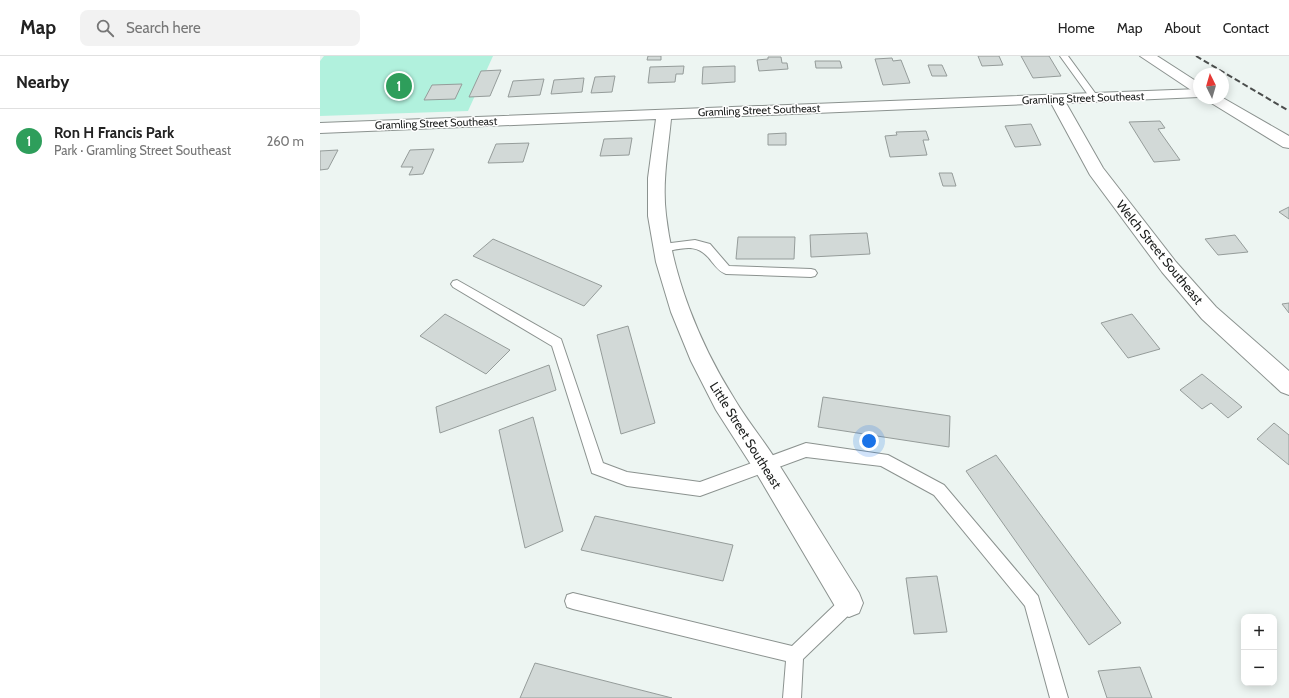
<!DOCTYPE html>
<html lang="en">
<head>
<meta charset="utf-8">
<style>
	:root { --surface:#fff; --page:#f2f2f2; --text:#222; --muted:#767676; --line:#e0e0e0; --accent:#b92930 }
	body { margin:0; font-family:Cabin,sans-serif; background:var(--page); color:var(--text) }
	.controls { position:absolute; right:12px; bottom:12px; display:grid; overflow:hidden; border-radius:8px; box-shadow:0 2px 10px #0003 }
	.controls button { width:36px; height:36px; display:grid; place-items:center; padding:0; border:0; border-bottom:1px solid var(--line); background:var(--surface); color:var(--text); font:20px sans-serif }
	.compass { position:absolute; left:873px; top:12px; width:36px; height:36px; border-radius:50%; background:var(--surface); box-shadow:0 2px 10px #0003; rotate:355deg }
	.you { position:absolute; left:549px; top:385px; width:14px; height:14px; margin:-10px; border:3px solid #fff; border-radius:50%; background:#1a73e8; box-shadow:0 0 0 6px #1a73e833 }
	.badge { display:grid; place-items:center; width:26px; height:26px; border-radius:50%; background:var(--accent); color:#fff; font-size:13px; font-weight:700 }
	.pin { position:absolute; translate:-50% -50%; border:2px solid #fff; box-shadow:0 1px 4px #0006 }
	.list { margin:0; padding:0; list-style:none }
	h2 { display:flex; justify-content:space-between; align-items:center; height:52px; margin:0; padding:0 16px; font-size:17px }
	h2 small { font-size:13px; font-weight:400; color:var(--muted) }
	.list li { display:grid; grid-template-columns:26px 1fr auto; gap:12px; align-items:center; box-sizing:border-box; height:64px; padding:0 16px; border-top:1px solid var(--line) }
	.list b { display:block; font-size:15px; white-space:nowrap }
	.list p { margin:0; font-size:13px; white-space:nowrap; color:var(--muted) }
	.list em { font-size:13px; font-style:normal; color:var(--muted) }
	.icon { flex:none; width:22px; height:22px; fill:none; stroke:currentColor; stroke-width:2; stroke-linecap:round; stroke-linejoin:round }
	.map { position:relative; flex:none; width:969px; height:642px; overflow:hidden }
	header { display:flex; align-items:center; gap:24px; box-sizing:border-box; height:56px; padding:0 20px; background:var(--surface); border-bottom:1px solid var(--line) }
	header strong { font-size:19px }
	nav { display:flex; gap:22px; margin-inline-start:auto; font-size:14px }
	.search { width:280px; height:36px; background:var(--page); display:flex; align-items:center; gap:10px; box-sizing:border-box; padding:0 14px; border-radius:8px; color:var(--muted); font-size:15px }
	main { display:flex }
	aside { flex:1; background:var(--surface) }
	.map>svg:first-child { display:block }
</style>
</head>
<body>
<header>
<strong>Map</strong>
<div class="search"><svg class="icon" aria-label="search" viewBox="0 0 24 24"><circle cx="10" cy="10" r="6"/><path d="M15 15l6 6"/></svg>Search here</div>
<nav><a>Home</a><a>Map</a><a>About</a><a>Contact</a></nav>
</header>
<main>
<aside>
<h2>Nearby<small></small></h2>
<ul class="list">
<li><span class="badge" style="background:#2e9e5b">1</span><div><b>Ron H Francis Park</b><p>Park · Gramling Street Southeast</p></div><em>260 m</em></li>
</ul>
</aside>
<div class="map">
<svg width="969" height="642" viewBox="0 0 969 642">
	<rect width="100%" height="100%" fill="#edf5f2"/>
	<path fill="#b1f1dd" d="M4,0H173L148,55L0,60V5Z"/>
	<path fill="#d2d9d7" stroke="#959c9a" d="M328,0H341V4H327Z
		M658,0H679L683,9L662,10Z
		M701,0H729L741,20L713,22Z
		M448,1H461L462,7H467L468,13L439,15L437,4L448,3Z
		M572,2L573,5L581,4L590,27L563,29L555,3Z
		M495,5H520L522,12H496Z
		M608,9H622L627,20H612Z
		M364,10L363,18H356L355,26L328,27L330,11Z
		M415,10V26L382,28L383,11Z
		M181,14L170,40L149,41L161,15Z
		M295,20L292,36L271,37L275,21Z
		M264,22L262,36L231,38L234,24Z
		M224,23L220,39L188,41L193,25Z
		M142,28L135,43L104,44L112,29Z
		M840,65L845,72L838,73L860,104L834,106L809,66Z
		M711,68L721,89L695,91L685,70Z
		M606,75L609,84H603L607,99L570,101L565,80L577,79L576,76Z
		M466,77V89H448V78Z
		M312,82L309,99L280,100L284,83Z
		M209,87L203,106L168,107L176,88Z
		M114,93L103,118L89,119L93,111H81L90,94Z
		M18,94L8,113L0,114V95Z
		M619,117H632L636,130H623Z
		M969,151V163L959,156Z
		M547,177L550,198L491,201L490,179Z
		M915,179L928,196L898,199L885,183Z
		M418,181H475L474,203H416Z
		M173,183L282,230L264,250L153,200Z
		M969,247V257L962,248Z
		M125,258L190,294L166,318L100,280Z
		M812,258L840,293L808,302L781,267Z
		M308,270L335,367L301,378L277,279Z
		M229,309L236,334L120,377L116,351Z
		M882,318L922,351L908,362L891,347L882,353L860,334Z
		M503,341L630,360L629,391L498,371Z
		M213,361L243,475L205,492L179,374Z
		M954,367L969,379V409L937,383Z
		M676,399L801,567L769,589L646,415Z
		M275,460L413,489L403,525L261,494Z
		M617,520L627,576L594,578L586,522Z
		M215,607L352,642H200Z
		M820,611L832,642H787L778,615Z"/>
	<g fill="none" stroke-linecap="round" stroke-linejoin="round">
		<defs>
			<path id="lane" d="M740,0H748L778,41L777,43H771Z
				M375,184L390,188L409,210L491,213L495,214L497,217L495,220L491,221L406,218C400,216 396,211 392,206C378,186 364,192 343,196L337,192L343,188Z
				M137,224L241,283L283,407L307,416L380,426L486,387L568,399L624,429L718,540L748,642H730L705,550L614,439L561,410L486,401L380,440L307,430L272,417L232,290L133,231L131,228L133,225Z
				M253,537L472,590L523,541L529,539L535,541L537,547L535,553L483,603L481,642H463L466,605L253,553L247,551L245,545L247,539Z"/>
			<path id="street" d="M879,33V41L746,47L783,112L856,206L896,251L969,315V339L961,336L882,263L842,216L770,119L731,47L351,63C348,95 342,127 346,159C353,221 379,286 412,339C425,362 442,382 456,404C484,448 511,493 539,537L543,547L539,557L529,561L519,557L437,418L396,354L371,305L351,256L336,206L328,160V122L336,63L0,77V67Z"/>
			<path id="secondary" d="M820,0H837L879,27V37L874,36Z
				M885,42H903L969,80V92L963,91L888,45Z"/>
		</defs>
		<use href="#lane" stroke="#8b928f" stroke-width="2"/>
		<use href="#street" stroke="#8b928f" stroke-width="2"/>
		<use href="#secondary" stroke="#8b928f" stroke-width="2"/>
		<use href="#lane" fill="#fff" fill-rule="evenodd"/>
		<use href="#street" fill="#fff" fill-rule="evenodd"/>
		<use href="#secondary" fill="#fff" fill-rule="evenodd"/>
		<path stroke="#4b4e4d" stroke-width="2" stroke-dasharray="6 3" stroke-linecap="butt" d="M876,0L969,55"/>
	</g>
	<g text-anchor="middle" stroke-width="3" stroke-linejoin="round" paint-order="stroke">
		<g font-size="11" fill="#1b1d1c" stroke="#fff">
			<text transform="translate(763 42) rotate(-2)" y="4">Gramling Street Southeast</text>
			<text transform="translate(439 54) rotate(-2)" y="4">Gramling Street Southeast</text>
			<text transform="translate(116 67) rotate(-2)" y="4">Gramling Street Southeast</text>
		</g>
		<g font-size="13" fill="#1b1d1c" stroke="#fff">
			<text transform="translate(840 196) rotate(51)" y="5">Welch Street Southeast</text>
			<text transform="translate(426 379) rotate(58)" y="5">Little Street Southeast</text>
		</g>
	</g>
</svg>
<div class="controls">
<button>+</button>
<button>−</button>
</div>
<svg class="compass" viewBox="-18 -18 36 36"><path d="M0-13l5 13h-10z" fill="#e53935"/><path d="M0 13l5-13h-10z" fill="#767676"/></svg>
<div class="you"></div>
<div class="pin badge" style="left:79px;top:30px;background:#2e9e5b">1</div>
</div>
</main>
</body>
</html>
